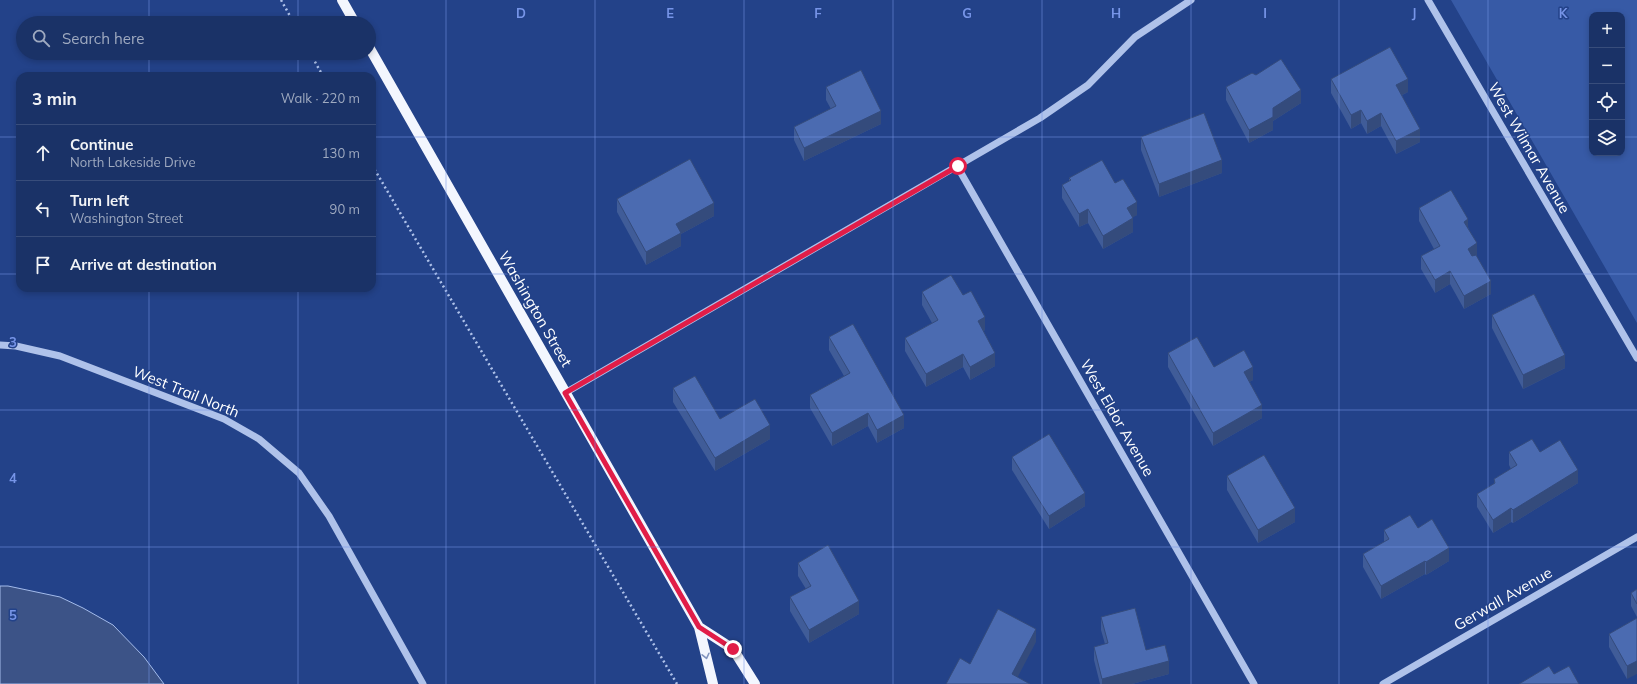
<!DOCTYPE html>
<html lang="en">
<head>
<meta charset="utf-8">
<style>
	:root { --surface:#1a3267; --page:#233a6d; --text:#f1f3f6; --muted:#9faac0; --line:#384d7b }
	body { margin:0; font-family:Mulish,sans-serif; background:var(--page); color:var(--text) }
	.controls { position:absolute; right:12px; top:12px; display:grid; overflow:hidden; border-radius:8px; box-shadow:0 2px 6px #0003 }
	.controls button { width:36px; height:36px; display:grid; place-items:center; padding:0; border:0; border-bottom:1px solid var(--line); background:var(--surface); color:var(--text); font:20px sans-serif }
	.stop { position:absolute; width:12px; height:12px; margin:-9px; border:3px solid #e11d48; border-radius:50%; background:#fff }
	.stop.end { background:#e11d48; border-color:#fff; box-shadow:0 1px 4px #0008 }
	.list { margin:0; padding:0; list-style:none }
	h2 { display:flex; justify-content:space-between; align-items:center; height:52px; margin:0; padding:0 16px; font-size:17px }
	h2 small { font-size:13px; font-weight:400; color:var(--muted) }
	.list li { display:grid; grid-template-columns:26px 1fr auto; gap:12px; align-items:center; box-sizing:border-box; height:56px; padding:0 16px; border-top:1px solid var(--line) }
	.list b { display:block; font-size:15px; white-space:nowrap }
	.list p { margin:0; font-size:13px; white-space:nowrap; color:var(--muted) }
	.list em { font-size:13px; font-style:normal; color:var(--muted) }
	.icon { flex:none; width:22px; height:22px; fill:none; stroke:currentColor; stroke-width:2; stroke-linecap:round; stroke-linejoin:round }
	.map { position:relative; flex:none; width:1637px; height:684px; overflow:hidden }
	.search { position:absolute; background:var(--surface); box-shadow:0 2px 6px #0003; left:16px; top:16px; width:360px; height:44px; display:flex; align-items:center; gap:10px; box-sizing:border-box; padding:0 14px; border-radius:22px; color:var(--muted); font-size:15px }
	.panel { position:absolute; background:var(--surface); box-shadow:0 2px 6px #0003; left:16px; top:72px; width:360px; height:220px; border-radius:12px }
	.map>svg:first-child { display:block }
</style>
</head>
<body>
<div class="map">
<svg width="1637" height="684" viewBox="0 0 1637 684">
	<rect width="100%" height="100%" fill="#234289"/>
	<path fill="#375aa6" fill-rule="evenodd" d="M1451,0H1637V323ZM1592,15H1622V153H1592Z"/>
	<path fill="#3c5387" stroke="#a3bbeb" d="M0,586H8L60,597L83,608L113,625L144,657L164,684H0Z"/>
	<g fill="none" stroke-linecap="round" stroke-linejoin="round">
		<path stroke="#afc2ea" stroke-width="2.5" stroke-dasharray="2 3" stroke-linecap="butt" d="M281,0L294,23
			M310,53L323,76
			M372,165L677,684"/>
		<path stroke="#afc2ea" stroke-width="7" d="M1428,0L1637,358
			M957,166L1254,684
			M0,345L16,346L60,356L224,419L259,439L299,473L329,516L423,684
			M565,393L1040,118L1088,85L1135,37L1191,0
			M1383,684L1637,537"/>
		<path stroke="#f3f6fe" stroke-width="10" d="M342,0L355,23
			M369,47L699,627L713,684
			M699,627L733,649L755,684"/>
	</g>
	<path fill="#405c98" d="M1331,79L1408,92L1402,95L1420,142L1396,154L1381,126L1367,134L1361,123L1351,129L1331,93Z
		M826,87L881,124L804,161L794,140V127L831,109L826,100Z
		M1226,87L1301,103L1273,121V130L1249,143L1226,100Z
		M1141,137L1222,173L1159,197L1141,150Z
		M1069,178L1115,183L1137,215L1132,217L1133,232L1103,249L1088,223L1079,227L1062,198V185L1069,181Z
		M617,199L714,216L681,234V246L646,265L617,212Z
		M1419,208L1468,227L1477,256V257L1491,294L1464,309L1450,284L1435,293L1421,269V256L1434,249L1419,221Z
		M922,292L963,295L985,330L983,331L995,366L970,380L963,367L926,387L905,351V338L932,323L922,305Z
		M1492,315L1565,368L1523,389L1492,328Z
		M829,337L904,428L877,443L868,426L832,446L810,408V395L844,376L829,350Z
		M1168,353L1253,380L1249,382L1262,418L1213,446L1168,367Z
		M673,388L720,419L770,439L715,471L673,402Z
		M1509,452H1540L1578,483L1513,523L1511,522L1493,533L1477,507V494L1494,484V479L1511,469L1509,465Z
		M1012,457L1085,506L1049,529L1012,470Z
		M1227,476L1295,522L1258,543L1227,490Z
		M1418,528L1449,561L1426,575L1425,574L1381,599L1363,567V554L1384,542V530Z
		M798,563L859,614L809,643L790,611V597L806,589L798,576Z
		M1637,589V617L1631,606V593Z
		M1101,617L1146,650L1169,674L1132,684H1100L1094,660V647L1105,644L1101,630Z
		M1637,618L1627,679L1609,647V634Z"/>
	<path fill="#344b7c" d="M1408,79V92L1396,98V85Z
		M1301,90V103L1273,121V130L1249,143V130L1273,108Z
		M1361,110V123L1351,129V115Z
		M881,111V124L804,161V148Z
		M1381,113V126L1367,134V121Z
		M1420,129V142L1396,154V141Z
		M1222,160V173L1159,197V184Z
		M1137,202V215L1127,221V208Z
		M714,203V216L681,234V246L646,265V252L676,224Z
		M1088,209V223L1079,227V214Z
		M1133,218V232L1103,249V236Z
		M1468,219V232L1464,222Z
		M1477,243V256L1468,262V249Z
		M1450,271V284L1435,293V280Z
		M1491,281V294L1464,309V296Z
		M985,317V330L978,334V321Z
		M995,353V366L970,380V367Z
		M963,354V367L926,387V374Z
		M1565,355V368L1523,389V375Z
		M1253,367V380L1244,385V372Z
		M1262,405V418L1213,446V433Z
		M868,413V426L832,446V433Z
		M904,415V428L877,443V430Z
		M770,425V439L715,471V458Z
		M1578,470V483L1513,523V510Z
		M1085,493V506L1049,529V516Z
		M1295,508V522L1258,543V530Z
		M1511,508V522L1493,533V520Z
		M1449,548V561L1426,575V562Z
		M1425,561V574L1381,599V586Z
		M859,601V614L809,643V630Z
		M1036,629V642L1014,684L1012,674Z
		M1169,661V674L1132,684H1102V679Z
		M1637,661V674L1627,679V666Z"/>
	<path fill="#4b6bb1" stroke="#344b7c" d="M1390,47L1408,79L1396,85L1420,129L1396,141L1381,113L1367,121L1361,110L1351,115L1331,79Z
		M1281,59L1301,90L1273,108V117L1249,130L1226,87L1252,73L1256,75Z
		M861,70L881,111L804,148L794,127L836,106L826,87Z
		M1204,113L1222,160L1159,184L1141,137Z
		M690,159L714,203L676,224L681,233L646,252L617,199Z
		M1102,160L1115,183L1123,179L1137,202L1127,208L1133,218L1103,236L1088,209L1079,214L1062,185L1071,180L1069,178Z
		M1451,190L1468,219L1464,222L1477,243L1468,249L1472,256L1476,255L1491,281L1464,296L1450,271L1435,280L1421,256L1440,246L1419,208Z
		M951,275L963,295L971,291L985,317L978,321L995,353L970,367L963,354L926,374L905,338L938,320L922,292Z
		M1534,294L1565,355L1523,375L1492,315Z
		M853,324L904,415L877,430L868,413L832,433L810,395L850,373L829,337Z
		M1197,337L1214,367L1244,350L1253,367L1244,372L1262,405L1213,433L1168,353Z
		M695,376L720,419L755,399L770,425L715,458L673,388Z
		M1049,434L1085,493L1049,516L1012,457Z
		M1532,439L1540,452L1560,440L1578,470L1513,510L1511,508L1493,520L1477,494L1495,483L1494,479L1517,465L1509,452Z
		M1264,455L1295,508L1258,530L1227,476Z
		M1410,515L1418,528L1432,519L1449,548L1426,562L1425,561L1381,586L1363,554L1389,539L1384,530Z
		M828,545L859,601L809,630L790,597L811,586L798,563Z
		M1637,589V604L1631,593Z
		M1135,608L1146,650L1165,645L1169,661L1102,679L1094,647L1108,643L1101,617Z
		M998,609L1036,629L1012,674L1030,684H946L960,658L970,664Z
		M1637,618V661L1627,666L1609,634Z
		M1549,666L1554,674L1569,666L1579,684H1519Z"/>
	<defs><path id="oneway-chevron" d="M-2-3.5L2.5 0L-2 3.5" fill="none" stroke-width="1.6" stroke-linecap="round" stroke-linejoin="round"/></defs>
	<use stroke="#8193be" href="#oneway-chevron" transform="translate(706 656) rotate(77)"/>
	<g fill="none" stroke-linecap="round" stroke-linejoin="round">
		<path stroke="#e11d48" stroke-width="5" d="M733,649L699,627L565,393L958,166"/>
	</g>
	<path fill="none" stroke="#7795e8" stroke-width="1" stroke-opacity="0.55" d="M149,0V23M298,0V23M446,0V684M595,0V684M744,0V684M893,0V684M1042,0V684M1191,0V684M1339,0V684M1488,0V684M149,53V76M298,53V76M0,137H20M372,137H1592M1622,137H1637M0,274H20M372,274H1637M149,288V684M298,288V684M0,410H1637M0,547H1637"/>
	<g text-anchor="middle" stroke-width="3" stroke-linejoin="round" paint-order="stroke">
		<g font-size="15" fill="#fff" stroke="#234289">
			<text transform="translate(1529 148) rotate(60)" y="5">West Wilmar Avenue</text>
			<text transform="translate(535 309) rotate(60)" y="5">Washington Street</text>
			<text transform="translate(186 392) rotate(22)" y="5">West Trail North</text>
			<text transform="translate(1117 418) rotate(60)" y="5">West Eldor Avenue</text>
			<text transform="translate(1503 599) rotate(-30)" y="5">Gerwall Avenue</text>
		</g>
	</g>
	<g font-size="13" text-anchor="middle" font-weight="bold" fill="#7795e8" stroke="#234289" stroke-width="3" stroke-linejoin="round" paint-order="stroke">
		<text x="521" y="18">D</text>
		<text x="670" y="18">E</text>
		<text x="818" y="18">F</text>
		<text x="967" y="18">G</text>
		<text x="1116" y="18">H</text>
		<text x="1265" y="18">I</text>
		<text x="1414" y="18">J</text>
		<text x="1563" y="18">K</text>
		<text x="13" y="347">3</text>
		<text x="13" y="483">4</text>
		<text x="13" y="620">5</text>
	</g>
</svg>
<div class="controls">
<button>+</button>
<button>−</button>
<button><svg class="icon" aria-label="locate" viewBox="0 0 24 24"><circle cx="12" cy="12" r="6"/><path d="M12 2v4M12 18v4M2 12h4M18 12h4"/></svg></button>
<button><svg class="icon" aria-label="layers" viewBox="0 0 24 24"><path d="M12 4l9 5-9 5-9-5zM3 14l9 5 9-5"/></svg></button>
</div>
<div class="stop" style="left:958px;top:166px"></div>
<div class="stop end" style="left:733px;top:649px"></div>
<div class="search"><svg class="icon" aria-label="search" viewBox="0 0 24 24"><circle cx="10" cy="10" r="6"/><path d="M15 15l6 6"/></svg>Search here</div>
<section class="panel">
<h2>3 min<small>Walk · 220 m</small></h2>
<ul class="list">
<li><svg class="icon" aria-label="ahead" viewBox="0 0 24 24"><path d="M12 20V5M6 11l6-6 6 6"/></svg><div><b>Continue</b><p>North Lakeside Drive</p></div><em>130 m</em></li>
<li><svg class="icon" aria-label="left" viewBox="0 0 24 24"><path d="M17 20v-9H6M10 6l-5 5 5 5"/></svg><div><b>Turn left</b><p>Washington Street</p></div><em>90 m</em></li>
<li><svg class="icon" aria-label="arrive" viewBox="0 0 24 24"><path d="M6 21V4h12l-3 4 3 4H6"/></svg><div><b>Arrive at destination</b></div></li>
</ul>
</section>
</div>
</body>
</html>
